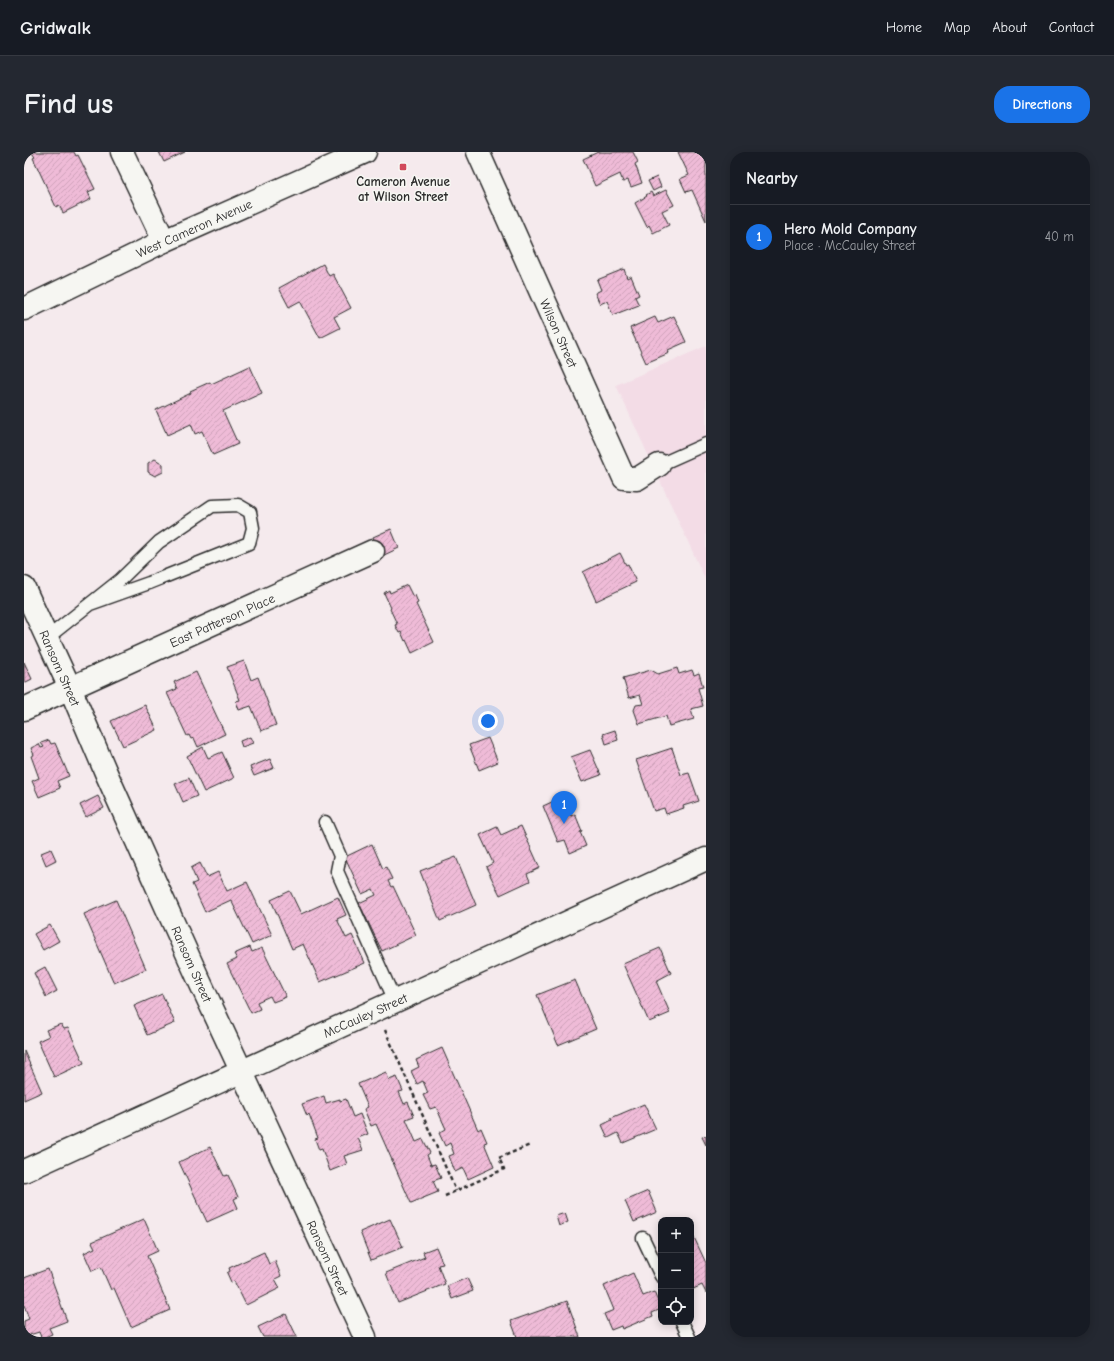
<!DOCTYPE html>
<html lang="en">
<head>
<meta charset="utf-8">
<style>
	:root { --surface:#171b24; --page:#242831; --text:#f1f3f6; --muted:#9ea1a6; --line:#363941; --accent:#1a73e8 }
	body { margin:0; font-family:"Comic Neue",sans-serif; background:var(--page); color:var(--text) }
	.controls { position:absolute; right:12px; bottom:12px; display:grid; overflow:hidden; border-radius:8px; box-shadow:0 2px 10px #0003 }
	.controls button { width:36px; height:36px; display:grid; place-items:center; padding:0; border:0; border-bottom:1px solid var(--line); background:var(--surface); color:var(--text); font:20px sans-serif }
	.you { position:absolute; left:464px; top:569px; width:14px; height:14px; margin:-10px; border:3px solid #fff; border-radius:50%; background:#1a73e8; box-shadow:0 0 0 6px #1a73e833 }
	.badge { display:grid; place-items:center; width:26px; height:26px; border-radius:50%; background:var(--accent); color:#fff; font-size:13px; font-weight:700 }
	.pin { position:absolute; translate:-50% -33px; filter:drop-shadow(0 1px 2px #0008) }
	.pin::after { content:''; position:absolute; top:21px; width:14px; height:12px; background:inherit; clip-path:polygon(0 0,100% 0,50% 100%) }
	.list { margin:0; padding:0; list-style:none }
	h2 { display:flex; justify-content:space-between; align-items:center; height:52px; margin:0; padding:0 16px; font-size:17px }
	h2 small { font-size:13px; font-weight:400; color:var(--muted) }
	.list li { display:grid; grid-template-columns:26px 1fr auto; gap:12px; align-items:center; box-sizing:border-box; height:64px; padding:0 16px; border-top:1px solid var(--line) }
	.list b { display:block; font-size:15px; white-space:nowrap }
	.list p { margin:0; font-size:13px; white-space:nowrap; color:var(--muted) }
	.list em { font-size:13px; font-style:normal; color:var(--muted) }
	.icon { flex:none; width:22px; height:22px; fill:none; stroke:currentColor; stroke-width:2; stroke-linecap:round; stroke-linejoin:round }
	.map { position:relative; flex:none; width:682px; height:1185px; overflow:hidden; border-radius:16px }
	header { display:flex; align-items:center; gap:24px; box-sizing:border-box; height:56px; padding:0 20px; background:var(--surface); border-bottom:1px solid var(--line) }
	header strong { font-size:19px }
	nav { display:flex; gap:22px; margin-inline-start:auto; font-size:14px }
	.intro { display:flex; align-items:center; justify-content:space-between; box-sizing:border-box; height:96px; padding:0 24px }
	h1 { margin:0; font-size:28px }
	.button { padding:10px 18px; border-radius:16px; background:var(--accent); color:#fff; font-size:14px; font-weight:700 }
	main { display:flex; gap:24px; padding:0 24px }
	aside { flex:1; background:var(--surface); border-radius:16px; box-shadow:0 2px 10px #0003 }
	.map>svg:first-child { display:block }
</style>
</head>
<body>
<header>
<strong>Gridwalk</strong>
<nav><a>Home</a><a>Map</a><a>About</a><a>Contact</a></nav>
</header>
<div class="intro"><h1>Find us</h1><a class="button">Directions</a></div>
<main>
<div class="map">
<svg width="682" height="1185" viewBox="0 0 682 1185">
	<defs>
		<pattern id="building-hatch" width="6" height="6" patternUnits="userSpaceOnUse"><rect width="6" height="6" fill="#efbbd7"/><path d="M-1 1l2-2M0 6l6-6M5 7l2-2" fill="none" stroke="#cda1b9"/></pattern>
	</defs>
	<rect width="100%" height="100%" fill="#f5eaed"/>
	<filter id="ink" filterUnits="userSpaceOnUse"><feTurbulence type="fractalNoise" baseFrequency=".025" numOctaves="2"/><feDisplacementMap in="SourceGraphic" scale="8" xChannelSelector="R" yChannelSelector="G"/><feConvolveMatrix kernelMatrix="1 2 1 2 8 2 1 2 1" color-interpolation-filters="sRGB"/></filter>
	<g filter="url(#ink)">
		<path fill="#f3dce6" d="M682,194V429L592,233Z"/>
		<path fill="url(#building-hatch)" stroke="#2b2b2b" d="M11,0H50L52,4L54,3L71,37L64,40L67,47L39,61L35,53L32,55L9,6L11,5L8,1Z
			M135,0H161L140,10Z
			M574,0H609L614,10L611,12L618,31L607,35L604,28L599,30L596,22L571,34L559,7Z
			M654,0H682V69L668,38L662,40L656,27L665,23Z
			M633,25L637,35L629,39L624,29Z
			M642,38L650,53L638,59L645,73L629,81L625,73L623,75L611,51L623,44L622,43L627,40L629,44Z
			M299,112L305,124L309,122L327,156L310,165L316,176L296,186L276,149L265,155L255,136Z
			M600,117L603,126L607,124L615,143L611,145L615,153L589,163L583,149L576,152L571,141L577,138L573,128Z
			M650,164L662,190L644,198L645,201L622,211L606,176L631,165L634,171Z
			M226,214L238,241L199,259L214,292L189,303L178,279L171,282L167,272L143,283L132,258L167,241L166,239L186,230L187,232Z
			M131,307L139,312V320L131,324L124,320V311Z
			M367,377L375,396L358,404L349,385Z
			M596,401L602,413L604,412L612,430L572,449L559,420Z
			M383,433L389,445L391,443L394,451L392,452L410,490L388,501L382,488L381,489L377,480L375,481L371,473L373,472L366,457L367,456L360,441L365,438L366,441Z
			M220,509L227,528L234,525L252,573L237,579L227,554L215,558L212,549L216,548L203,515Z
			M0,510L8,527L0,531Z
			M653,516L655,522L668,518L670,523L675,521L679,535L674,536L679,554L667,557L670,567L645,574L642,564L615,572L610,558L612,553L619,552L616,543L605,546L599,526L627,518L634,522Z
			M172,520L201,582L174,595L170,586L167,587L165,583L163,584L143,541L153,537L150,530Z
			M121,553L133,578L99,594L87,569Z
			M591,578L594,588L582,592L579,582Z
			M226,585L229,591L218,595L216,589Z
			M464,586L474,610L455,618L445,593Z
			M25,588L27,592L31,591L45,624L33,629L36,636L15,645L8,629L15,626L7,604L10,603L7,596L15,592L17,596L20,595L17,591Z
			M179,595L184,606L198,600L210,626L180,640L163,604Z
			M648,596L657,623L665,621L675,649L659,654L660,656L642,662L640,656L630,659L612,608Z
			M566,598L577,623L558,630L547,605Z
			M246,607L250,616L230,624L226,615Z
			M165,626L173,644L159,650L151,632Z
			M74,644L80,656L62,665L56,653Z
			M539,645L547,664L551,662L558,679L556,680L562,694L546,701L541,688L534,690L519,654Z
			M497,674L516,716L503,722L506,729L476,743L462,715L469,711L456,683L473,675L477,683Z
			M348,692L359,717L362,715L368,727L364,729L367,735L369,734L392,783L358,799L335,751L352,743L349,737L338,742L321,705Z
			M27,697L32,708L22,713L17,701Z
			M432,705L452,753L416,769L396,719Z
			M176,711L183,725L194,720L203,739L223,730L248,783L228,792L207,748L181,760L168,732L173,730L167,716Z
			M266,739L277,762L314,745L322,763L313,767L322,786L328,783L341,811L296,830L279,792L268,797L247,748Z
			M92,748L122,817L90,831L60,762Z
			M26,773L35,789L19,798L10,782Z
			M226,795L228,800L238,796L262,845L249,850L246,844L233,850L236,857L227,861L203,812L213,807L210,802Z
			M636,796L647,821L632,829L646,861L625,870L599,812Z
			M21,815L33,839L22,845L10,821Z
			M551,828L572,877L534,893L513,843Z
			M138,842L151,871L123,883L110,854Z
			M37,872L40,877L44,876L60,911L30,925L14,889L25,884L22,878Z
			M418,896L454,978L457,976L463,990L460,991L470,1015L444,1027L439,1016L431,1020L425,1004L430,1002L426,991L421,994L415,981L422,977L412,955L406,957L399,943L404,941L399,929L393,932L387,919L395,915L392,908Z
			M0,899L18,940L0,948Z
			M362,920L365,928L373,925L379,939L375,940L380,952L384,950L390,964L382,967L392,990L399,987L406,1001L403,1003L407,1013L411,1012L417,1026L409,1029L414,1040L387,1051L352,972L347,974L340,957L344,955L334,932Z
			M300,944L302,951L316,947V949L322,947L329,965L336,962L344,982L334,986L339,998L320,1004L323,1012L306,1019L298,997L295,998L291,987L294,986L285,962L283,964L278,952Z
			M620,952L632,977L599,991L594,981L584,986L578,973L588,968L587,966Z
			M682,984V993L678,985Z
			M186,995L200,1024L204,1023L214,1045L210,1047L214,1056L183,1070L155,1010Z
			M624,1039L633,1060L610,1070L601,1049Z
			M541,1061L544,1070L535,1074L532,1064Z
			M120,1067L134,1099L123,1104L146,1158L107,1175L90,1136L87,1138L77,1115L68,1119L60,1101L71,1096L68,1090Z
			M366,1067L379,1095L347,1108L336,1080Z
			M667,1079L682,1111V1141L678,1133L667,1138Z
			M412,1095L419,1112L414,1113L421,1132L374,1151L362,1121L401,1105L399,1100Z
			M240,1100L245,1112L251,1109L257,1124L251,1127L256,1136L222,1153L210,1129L207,1130L203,1121L206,1119L205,1116Z
			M24,1117L43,1169L25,1176L28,1182L21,1185H17L15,1180L2,1184L0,1177V1169L5,1167L0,1153V1126Z
			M609,1121L619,1144L630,1140L637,1157L628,1161L629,1164L598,1177L597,1174L587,1178L580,1162L590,1158L580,1134Z
			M443,1126L449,1139L428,1147L423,1134Z
			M543,1149L556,1185H493L487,1169Z
			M262,1162L273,1185H239L234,1175Z"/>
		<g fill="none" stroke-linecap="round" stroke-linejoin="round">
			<defs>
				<path id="service" d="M635,313L682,292
					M23,486L96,428L135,390L188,354L214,353L226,360L229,376L225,391L125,431L66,452
					M301,670L316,704L313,719L371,849
					M619,1086L637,1124
					M658,1170L665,1185"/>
				<path id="minor" d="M98,0L140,89
					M454,0L600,326L613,327L635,313
					M0,436L46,536L83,623L175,828L341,1185
					M0,557L349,399
					M0,1019L682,707"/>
				<path id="tertiary" d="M0,157L140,89L341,0"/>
			</defs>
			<use href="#service" stroke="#2b2b2b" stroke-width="15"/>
			<use href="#minor" stroke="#2b2b2b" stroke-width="25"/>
			<use href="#tertiary" stroke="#2b2b2b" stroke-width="25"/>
			<path stroke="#2b2b2b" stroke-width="2.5" stroke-dasharray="4 3" stroke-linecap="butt" d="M361,878L432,1039
				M421,1044L480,1017L475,1006L506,993"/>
			<use href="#service" stroke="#f6f6f2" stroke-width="12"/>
			<use href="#minor" stroke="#f6f6f2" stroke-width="22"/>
			<use href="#tertiary" stroke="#f6f6f2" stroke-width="22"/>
		</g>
	</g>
	<rect fill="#d1495b" stroke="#f6f6f2" stroke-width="1.5" x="375" y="11" width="8" height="8" rx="2"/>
	<g text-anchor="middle" stroke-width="3" stroke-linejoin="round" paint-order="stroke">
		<g font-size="13" font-weight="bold" fill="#2b2b2b" stroke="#f6f6f2">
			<text x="379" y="34">Cameron Avenue<tspan x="379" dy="15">at Wilson Street</tspan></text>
		</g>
		<g font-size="13" fill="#2b2b2b" stroke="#f6f6f2">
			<text transform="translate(170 76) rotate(-24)" y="5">West Cameron Avenue</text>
			<text transform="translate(535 181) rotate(66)" y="5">Wilson Street</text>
			<text transform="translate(198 468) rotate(-24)" y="5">East Patterson Place</text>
			<text transform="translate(36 516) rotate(66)" y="5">Ransom Street</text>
			<text transform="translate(168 812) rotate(66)" y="5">Ransom Street</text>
			<text transform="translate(341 863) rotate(-24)" y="5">McCauley Street</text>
			<text transform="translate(304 1106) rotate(65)" y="5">Ransom Street</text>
		</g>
	</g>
</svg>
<div class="controls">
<button>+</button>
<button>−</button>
<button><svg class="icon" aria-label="locate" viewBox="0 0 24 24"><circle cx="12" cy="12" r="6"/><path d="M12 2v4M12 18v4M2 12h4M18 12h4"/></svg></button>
</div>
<div class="you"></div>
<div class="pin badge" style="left:540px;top:672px">1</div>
</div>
<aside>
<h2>Nearby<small></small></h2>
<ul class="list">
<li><span class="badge">1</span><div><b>Hero Mold Company</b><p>Place · McCauley Street</p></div><em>40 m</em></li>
</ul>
</aside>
</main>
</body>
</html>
